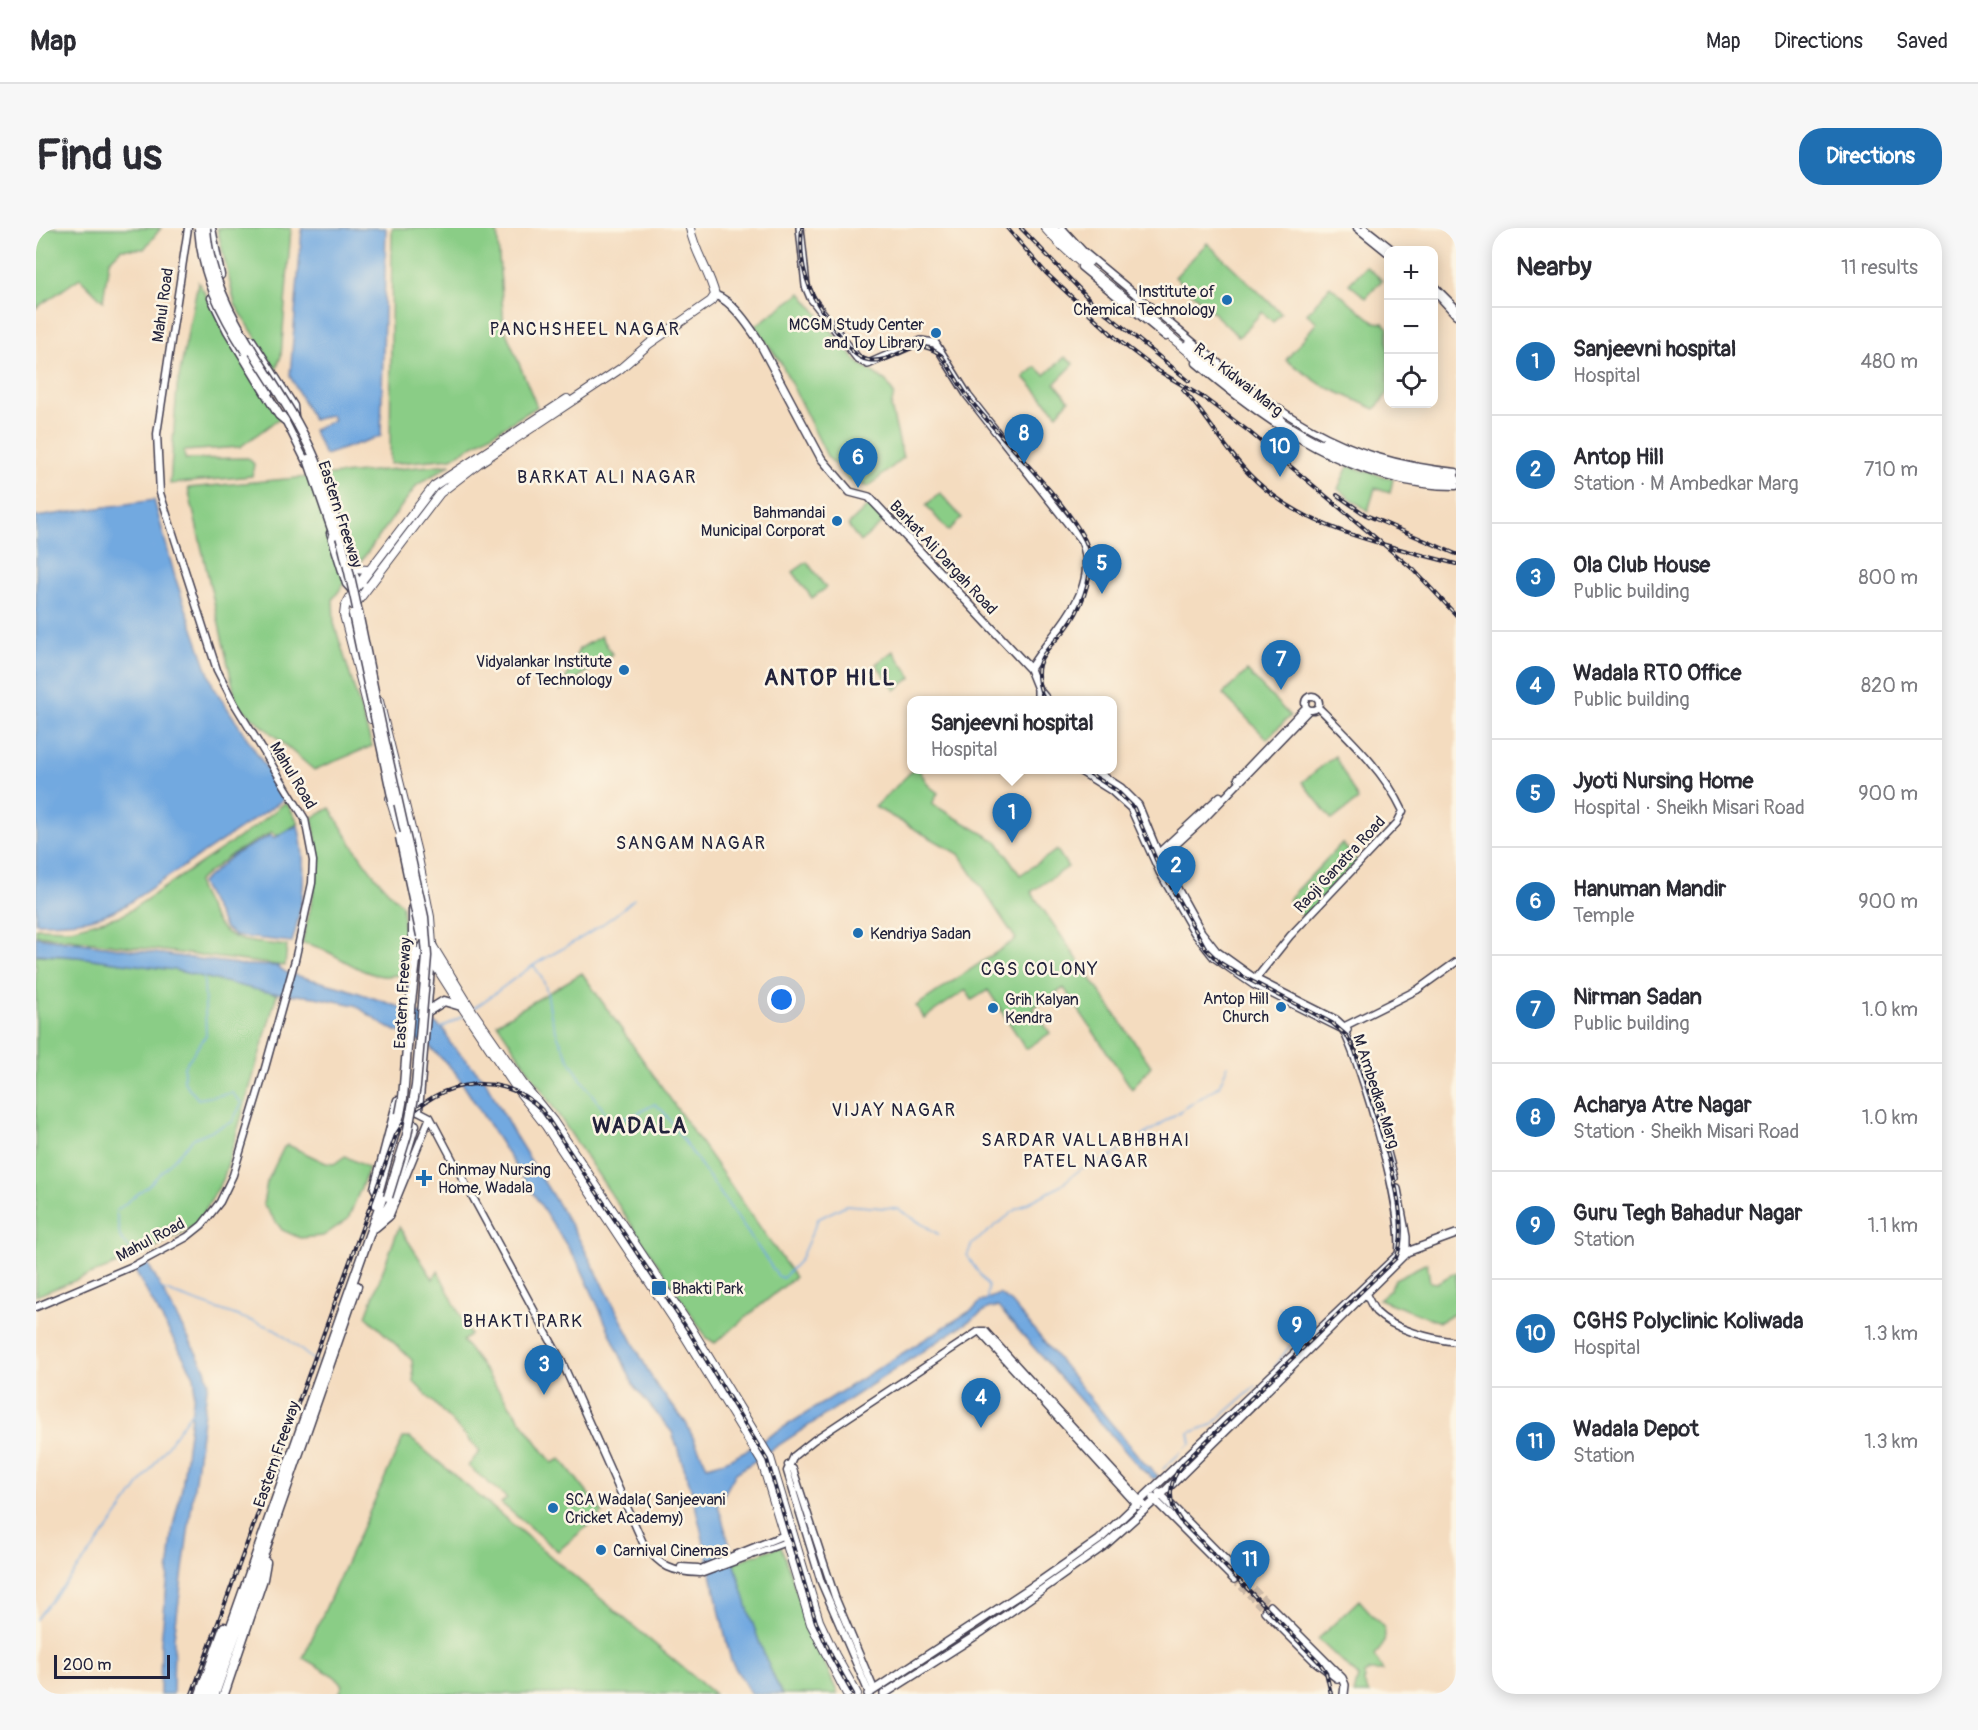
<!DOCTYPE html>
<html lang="en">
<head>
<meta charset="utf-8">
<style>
	:root { --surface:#fff; --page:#f7f7f7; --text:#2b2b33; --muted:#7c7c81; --line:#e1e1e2; --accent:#1f6fb2 }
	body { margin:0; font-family:Pangolin,sans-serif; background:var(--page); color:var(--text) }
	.controls { position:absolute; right:18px; top:18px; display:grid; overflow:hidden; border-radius:12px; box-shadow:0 3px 15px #0003 }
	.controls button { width:54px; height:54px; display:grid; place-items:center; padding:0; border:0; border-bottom:2px solid var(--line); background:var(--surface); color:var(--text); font:30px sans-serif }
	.scale { position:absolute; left:18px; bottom:15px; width:116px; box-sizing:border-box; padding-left:6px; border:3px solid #22223b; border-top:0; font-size:16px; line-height:21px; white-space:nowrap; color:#22223b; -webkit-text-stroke:4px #fcf5e5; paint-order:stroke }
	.you { position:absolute; left:746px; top:772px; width:21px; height:21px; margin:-15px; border:4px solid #fff; border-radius:50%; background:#1a73e8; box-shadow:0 0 0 9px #1a73e833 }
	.badge { display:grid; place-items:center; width:39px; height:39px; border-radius:50%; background:var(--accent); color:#fff; font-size:20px; font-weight:700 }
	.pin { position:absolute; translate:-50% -50px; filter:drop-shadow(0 2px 3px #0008) }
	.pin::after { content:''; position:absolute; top:32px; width:21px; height:18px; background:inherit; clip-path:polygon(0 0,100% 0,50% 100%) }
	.popup { position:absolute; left:871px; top:468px; width:210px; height:78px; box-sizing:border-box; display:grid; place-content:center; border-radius:12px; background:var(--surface); filter:drop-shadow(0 2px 4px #0005); font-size:20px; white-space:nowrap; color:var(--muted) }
	.popup b { font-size:22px; color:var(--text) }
	.popup::after { content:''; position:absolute; left:50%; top:100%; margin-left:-12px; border:12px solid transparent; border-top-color:var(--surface) }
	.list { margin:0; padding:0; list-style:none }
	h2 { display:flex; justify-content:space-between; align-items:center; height:78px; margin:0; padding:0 24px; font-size:26px }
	h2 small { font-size:20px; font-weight:400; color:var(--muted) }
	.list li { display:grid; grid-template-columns:39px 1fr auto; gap:18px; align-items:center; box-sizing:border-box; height:108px; padding:0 24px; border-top:2px solid var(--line) }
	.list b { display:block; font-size:22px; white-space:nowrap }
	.list p { margin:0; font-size:20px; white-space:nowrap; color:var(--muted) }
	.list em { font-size:20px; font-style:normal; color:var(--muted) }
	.icon { flex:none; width:33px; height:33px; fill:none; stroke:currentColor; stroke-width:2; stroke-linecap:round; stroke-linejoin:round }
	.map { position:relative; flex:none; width:1420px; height:1466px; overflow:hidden; border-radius:24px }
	header { display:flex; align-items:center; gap:36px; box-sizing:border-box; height:84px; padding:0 30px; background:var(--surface); border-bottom:2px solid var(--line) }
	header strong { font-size:28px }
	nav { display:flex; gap:33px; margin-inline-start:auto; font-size:21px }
	.intro { display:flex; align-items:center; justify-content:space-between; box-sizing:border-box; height:144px; padding:0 36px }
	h1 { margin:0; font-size:42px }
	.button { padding:15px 27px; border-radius:24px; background:var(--accent); color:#fff; font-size:21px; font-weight:700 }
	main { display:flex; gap:36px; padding:0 36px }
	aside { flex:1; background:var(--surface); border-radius:24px; box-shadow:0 3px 15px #0003 }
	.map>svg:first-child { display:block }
</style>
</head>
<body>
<header>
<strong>Map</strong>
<nav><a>Map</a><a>Directions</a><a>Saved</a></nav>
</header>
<div class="intro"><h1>Find us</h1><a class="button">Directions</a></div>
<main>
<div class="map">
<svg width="1420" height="1466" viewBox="0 0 1420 1466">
	<rect width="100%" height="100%" fill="#fcf5e5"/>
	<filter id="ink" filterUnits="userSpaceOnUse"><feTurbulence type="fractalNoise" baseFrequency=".0167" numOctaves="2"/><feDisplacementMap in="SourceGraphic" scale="12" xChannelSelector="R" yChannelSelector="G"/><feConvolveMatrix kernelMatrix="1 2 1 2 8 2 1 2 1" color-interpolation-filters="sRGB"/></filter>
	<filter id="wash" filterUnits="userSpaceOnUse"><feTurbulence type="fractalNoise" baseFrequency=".008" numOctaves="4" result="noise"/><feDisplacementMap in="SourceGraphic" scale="24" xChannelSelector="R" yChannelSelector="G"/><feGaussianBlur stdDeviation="1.35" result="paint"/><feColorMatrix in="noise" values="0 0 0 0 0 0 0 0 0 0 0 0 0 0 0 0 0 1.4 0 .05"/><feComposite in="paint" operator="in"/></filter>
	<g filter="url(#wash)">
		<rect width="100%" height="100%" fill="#f4dcbf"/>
		<path fill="#8acd86" stroke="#567860" stroke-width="1.5" d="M0,0H125L108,21H85L73,33L67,73L44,50L0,80Z
			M181,0H255L245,128L240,142L199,76Z
			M356,0H461L468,99L501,179L416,230L354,236Z
			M1171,15L1245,85L1237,94L1226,84L1203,109L1139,49Z
			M1330,38L1346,52L1330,70L1313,56Z
			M162,54L245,189L204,219L148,223L149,231L212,230L218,236L216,248L134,256L141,159Z
			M1294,58L1338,94L1347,95L1352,100V165L1339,181L1286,157L1250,132L1281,94L1271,86Z
			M765,65L821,134L850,153L858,166L855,179L867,230L832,259L813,252L791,228L745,135L719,98Z
			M1029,129L1038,136L1019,155L1033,172L1021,186L988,149L1000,139L1009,147Z
			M415,236L381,257L297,371L298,395L336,518L278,542L201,476L152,260Z
			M1312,238L1357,251L1354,265L1339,260L1332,283L1302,261Z
			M904,265L926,290L912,303L890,277Z
			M835,275L851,291L824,314L812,297Z
			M771,334L790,360L776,370L757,344Z
			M565,408L576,426L525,462L543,421Z
			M857,423L876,449L859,462L840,436Z
			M1211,443L1254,488L1231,511L1187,466Z
			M1299,528L1322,572L1296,592L1266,554Z
			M877,542H883L893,558L902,565L896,576L962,614L984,647L1021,622L1032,639L995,664L1115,838L1096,861L1028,760L997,780L1014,805L990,821L952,762L936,772L930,762L888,790L880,778L980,711L923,626L839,579Z
			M250,574L263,595L241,608L236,604L196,626L162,653C161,660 167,668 170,675C189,719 210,712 251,718L249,738L0,707V700L35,701L87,687L220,598Z
			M294,580C315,615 335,649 366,677L371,746C364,746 355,749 347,748C318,745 295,719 266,715C277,669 287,638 276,590Z
			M1306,615L1321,633L1268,689L1252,672Z
			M0,727L42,729L138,742L241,766L187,952L161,996L109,1025L0,1068Z
			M546,745L759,1049L679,1115L671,1110L461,795Z
			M252,917L290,935L298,936L309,928L333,940L312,991L287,1008L264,1010L246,1002L227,976L231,954L248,919Z
			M363,999L397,1051L402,1043L434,1107L427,1113L516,1235L525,1231L567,1285L522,1323L465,1275L471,1270L432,1238L444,1223L378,1154L376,1132L330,1088Z
			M1391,1035L1394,1054L1401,1055L1420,1044V1085L1403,1094L1343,1071L1354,1062L1359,1051Z
			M367,1210H374L678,1466H303L307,1457L298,1448L267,1430Z
			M745,1318L773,1399L802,1466H746C726,1426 706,1379 699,1334Z
			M1323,1372L1348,1400C1351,1413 1346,1418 1339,1428L1347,1443H1334L1328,1447V1455L1333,1466H1318L1322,1449L1282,1411Z"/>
		<path fill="#72a9e0" stroke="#4a668e" stroke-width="1.5" d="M266,0H350L345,208L289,227L277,202L298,192L295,187L277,192L254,148Z
			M118,272L139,349L177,458L250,570L88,678C56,695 35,694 0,695V289Z
			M262,597C272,638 268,675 256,714L199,708L189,700L165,655L197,627L235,607L238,610Z
			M0,709L207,737L241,738L251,745L308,760L390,788L409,803L414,815L449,852L477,904L541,1007L618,1154L650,1195L671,1238L689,1233L713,1221L939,1080L944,1074L963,1066L976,1075L1108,1235L1123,1249L1118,1251L1105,1241L962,1079L953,1080L700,1245L682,1277C701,1340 715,1406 746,1466H715L695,1433L656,1263L636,1204L598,1158L544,1038L419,844L392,817L349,798L319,777L279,769L230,764L138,742L42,729L0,726Z
			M106,1036H112L169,1141L172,1153L138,1410L137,1466H124L125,1414L137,1298L146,1260L159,1156L158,1148L99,1043Z"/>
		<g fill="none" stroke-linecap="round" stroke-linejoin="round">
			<path stroke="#72a9e0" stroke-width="1.5" d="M498,738C517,764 509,772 518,798C531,835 553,863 576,893L596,888L619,876L627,883L742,1048L747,1050L764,1032L782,991L810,977L862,981L902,1006
				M438,780C461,765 482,746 506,732C539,714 570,697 598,671
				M405,800L427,788
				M102,1031L84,1009L80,983L114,956L158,910L196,894L206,875L196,865L162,871L148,854V839L170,807L168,750
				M124,1061L239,1101L281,1135
				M951,1071L952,1058L931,1028L936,1016L982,980L1021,960L1046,940L1068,933L1183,858L1192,837
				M1238,1140L1258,1112L1257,1102L1243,1079
				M1149,1220L1155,1216L1153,1205L1175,1197L1220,1158
				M1127,1241L1145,1224
				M0,1391L59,1319L156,1183"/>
		</g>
	</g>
	<g filter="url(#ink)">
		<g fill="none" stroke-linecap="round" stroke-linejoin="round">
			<path stroke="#cab7a5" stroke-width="7" stroke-dasharray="7 3.5" stroke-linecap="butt" d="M1203,1346L1234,1378
				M1198,1351L1229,1383"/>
			<defs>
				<path id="tertiary" d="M1026,0L1047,23C1082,52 1117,81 1152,110C1242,185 1300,232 1420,244
					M1321,0L1352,25
					M1329,0L1357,22
					M1045,39L1130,109
					M1398,58L1420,80
					M1398,63L1420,87
					M210,120L233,164
					M1160,135C1233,197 1320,258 1420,258
					M247,188L271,236
					M294,305L310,356L317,364
					M315,339L323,355L331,358
					M1269 475a7 7 0 1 1 14 0a7 7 0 1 1-14 0Z
					M1202,550L1270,479
					M1119,628L1184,568
					M1121,634L1168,591L1273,482
					M1218,753L1254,708L1361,595L1367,583C1349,544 1312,509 1282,479
					M1305,800L1381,762L1420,734
					M434,964L526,1134L608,1317C625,1339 635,1344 664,1345
					M342,967L338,960L361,872L394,889L431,959
					M340,1000L353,989L394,889
					M1328,1063C1333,1070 1335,1078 1340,1084C1358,1102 1396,1111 1420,1114
					M0,1079L99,1037L151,1009L166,997L184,974L197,947L224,858L259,732L276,655L277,633L269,591L198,475L181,442L124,265L121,206L152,0
					M943,1103L1102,1278
					M752,1237L757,1241L799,1369L838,1461
					M645,1339L662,1340
					M667,1340L751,1306
					M667,1345L753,1313
					M833,1465L785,1354L751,1243L758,1228L778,1212L943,1103H949L1111,1280"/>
				<path id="secondary" d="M764,0L770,58L775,70L822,131L832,136L885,113L899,115L932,168L1046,313C1066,364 1017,402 994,441
					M679,67C696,73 711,95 721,110L785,230L814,264L833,269L994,441L1002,461V472
					M1002,461L1011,472
					M1057,542L1085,560L1102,577L1122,626L1165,704L1180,723L1219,751L1300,792L1311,802
					M1339,880L1358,950
					M1368,1025L1420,1006
					M1123,1265L1203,1346
					M1117,1270L1198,1351
					M1234,1378L1306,1450L1309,1457L1308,1466
					M1229,1383L1279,1433L1301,1450
					M832,1466L1003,1354L1063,1312L1363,1026C1370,986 1327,839 1307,801L1217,756L1178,729L1159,705L1124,644L1095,580L1075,562L1043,542
					M848,1466L947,1403L1068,1318L1125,1267L1370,1025V1009L1361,961"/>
				<path id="primary" d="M1009,0C1037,32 1074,57 1106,84C1175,143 1240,203 1327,235C1357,246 1388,254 1420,252
					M1018,0L1053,34
					M1152,117L1244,190
					M1289,214C1329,233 1374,247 1418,248
					M316,341L332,342
					M318,378L404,265L443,235L584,141L613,116L675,73L679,67C674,44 658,24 654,0
					M343,473L381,625L394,689L396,717L437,784L487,856L517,893L655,1100L734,1230L783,1393L799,1427L821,1466
					M335,491L308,387L309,379L317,364L398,258L531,171
					M354,570L367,613
					M394,729L420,770L481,861L510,898L647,1105L726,1234L775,1396L811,1466"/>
				<path id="motorway" d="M175,0L184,47
					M176,70L192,103L243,187L249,192
					M215,112L257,178L258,188
					M377,735V679
					M375,774L380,732L388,717H396L382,882
					M392,783L408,773L425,778
					M367,870L375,769
					M339,976L364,886
					M342,996L355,974L379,897
					M164,1466L188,1399
					M171,1466L347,968
					M179,1466L321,1058
					M188,1466L227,1351L230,1334"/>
			</defs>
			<use href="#tertiary" stroke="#423e4f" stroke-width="9"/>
			<use href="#secondary" stroke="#423e4f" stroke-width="10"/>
			<use href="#primary" stroke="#423e4f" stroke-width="10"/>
			<use href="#motorway" stroke="#423e4f" stroke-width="11"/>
			<use href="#tertiary" stroke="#fff" stroke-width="6"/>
			<use href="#secondary" stroke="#fff" stroke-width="7"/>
			<use href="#primary" stroke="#fff" stroke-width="8"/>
			<use href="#motorway" stroke="#fff" stroke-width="8"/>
			<defs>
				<path id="rail" d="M766,0C761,46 778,75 805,109C812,119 820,130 832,132C862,137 874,104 905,127C916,142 924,159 935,173C961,207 1050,291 1054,328C1056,352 1045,382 1030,401C1021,412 1007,422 1003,437C1000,449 1004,461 1008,472
					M971,0L1010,45L1082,112L1121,142L1168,170L1211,202L1378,342L1420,387
					M985,0L1055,73L1153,153
					M1147,162C1172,189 1189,222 1215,248C1269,303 1349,316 1420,336
					M1301,267L1330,287L1420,326
					M1048,542L1080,562L1098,580L1121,634L1170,721L1183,734L1204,747L1296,795L1311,808L1319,823C1333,869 1380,988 1360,1030L1147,1236C1132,1253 1131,1274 1144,1292L1283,1434L1290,1444L1295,1466
					M156,1466L360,907C389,854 462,837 506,882L652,1102L731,1232L780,1394L796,1429L817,1466"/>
			</defs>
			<use href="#rail" stroke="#22223b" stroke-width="4"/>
			<use href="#rail" stroke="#fcf5e5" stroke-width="1.5" stroke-dasharray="4.5" stroke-linecap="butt"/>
			<defs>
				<path id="motorway-bridge" d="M163,0C166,47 185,85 210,124
					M170,0C176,94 253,158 284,244C311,318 324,396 340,473C355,545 372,617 388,689L391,728L380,858L371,907L352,969
					M272,231L298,307
					M317,386L357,573
					M364,609L385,708
					M364,886L367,870"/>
			</defs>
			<use href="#motorway-bridge" stroke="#423e4f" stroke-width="11" stroke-linecap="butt"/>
			<use href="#motorway-bridge" stroke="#fff" stroke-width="8"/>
		</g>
	</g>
	<g fill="#1f6fb2" stroke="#fcf5e5" stroke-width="2">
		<circle cx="1191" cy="72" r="6"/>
		<circle cx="900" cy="105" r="6"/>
		<circle cx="801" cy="293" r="6"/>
		<circle cx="588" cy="442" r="6"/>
		<circle cx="822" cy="705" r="6"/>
		<circle cx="1245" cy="779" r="6"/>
		<circle cx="957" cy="780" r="6"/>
		<path d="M385 941h6v6h6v6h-6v6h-6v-6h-6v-6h6z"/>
		<rect x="615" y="1052" width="16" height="16" rx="3"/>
		<circle cx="517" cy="1280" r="6"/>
		<circle cx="565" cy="1322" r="6"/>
	</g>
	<g text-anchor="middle" stroke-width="5" stroke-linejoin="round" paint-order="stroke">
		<g font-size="16" fill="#22223b" stroke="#fcf5e5" text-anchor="start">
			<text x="1179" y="69" text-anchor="end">Institute of<tspan x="1179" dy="18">Chemical Technology</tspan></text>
			<text x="888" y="102" text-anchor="end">MCGM Study Center<tspan x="888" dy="18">and Toy Library</tspan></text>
			<text x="789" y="290" text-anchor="end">Bahmandai<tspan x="789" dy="18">Municipal Corporat</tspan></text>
			<text x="576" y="439" text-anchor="end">Vidyalankar Institute<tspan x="576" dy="18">of Technology</tspan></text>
			<text x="834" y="711">Kendriya Sadan</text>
			<text x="1233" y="776" text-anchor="end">Antop Hill<tspan x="1233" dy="18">Church</tspan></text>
			<text x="969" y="777">Grih Kalyan<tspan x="969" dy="18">Kendra</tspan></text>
			<text x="402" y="947">Chinmay Nursing<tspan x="402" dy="18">Home, Wadala</tspan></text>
			<text x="636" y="1066">Bhakti Park</text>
			<text x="529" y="1277">SCA Wadala( Sanjeevani<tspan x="529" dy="18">Cricket Academy)</tspan></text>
			<text x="577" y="1328">Carnival Cinemas</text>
		</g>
		<g font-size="16" fill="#22223b" stroke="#fcf5e5">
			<text transform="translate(126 77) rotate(-82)" y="6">Mahul Road</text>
			<text transform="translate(1203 151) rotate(38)" y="6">R.A. Kidwai Marg</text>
			<text transform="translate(305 286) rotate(72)" y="6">Eastern Freeway</text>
			<text transform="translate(908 329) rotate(47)" y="6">Barkat Ali Dargah Road</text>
			<text transform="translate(258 547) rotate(59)" y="6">Mahul Road</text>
			<text transform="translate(1303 636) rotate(-47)" y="6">Raoji Ganatra Road</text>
			<text transform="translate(366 765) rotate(-87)" y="6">Eastern Freeway</text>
			<text transform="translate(1341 863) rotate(72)" y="6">M Ambedkar Marg</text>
			<text transform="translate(114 1011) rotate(-28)" y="6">Mahul Road</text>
			<text transform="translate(240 1226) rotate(-71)" y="6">Eastern Freeway</text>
		</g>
		<g font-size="18" letter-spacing="1.5" fill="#22223b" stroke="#fcf5e5">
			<text x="549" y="107">PANCHSHEEL NAGAR</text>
			<text x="571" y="255">BARKAT ALI NAGAR</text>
			<text x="655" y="621">SANGAM NAGAR</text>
			<text x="1004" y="747">CGS COLONY</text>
			<text x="858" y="888">VIJAY NAGAR</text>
			<text x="1050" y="918">SARDAR VALLABHBHAI<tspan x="1050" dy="21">PATEL NAGAR</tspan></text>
			<text x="487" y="1099">BHAKTI PARK</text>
		</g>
		<g font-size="22" font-weight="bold" letter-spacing="1.5" fill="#22223b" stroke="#fcf5e5">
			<text x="794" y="457">ANTOP HILL</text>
			<text x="604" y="905">WADALA</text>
		</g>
	</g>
</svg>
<div class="controls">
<button>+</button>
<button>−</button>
<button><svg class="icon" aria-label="locate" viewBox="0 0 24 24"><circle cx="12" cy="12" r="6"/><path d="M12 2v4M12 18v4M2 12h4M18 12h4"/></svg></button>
</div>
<div class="scale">200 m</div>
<div class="you"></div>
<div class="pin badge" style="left:976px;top:615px">1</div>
<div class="popup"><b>Sanjeevni hospital</b>Hospital</div>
<div class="pin badge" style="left:1140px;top:668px">2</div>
<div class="pin badge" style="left:508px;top:1167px">3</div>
<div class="pin badge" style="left:945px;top:1200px">4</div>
<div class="pin badge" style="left:1066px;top:366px">5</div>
<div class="pin badge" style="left:822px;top:260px">6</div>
<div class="pin badge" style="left:1245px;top:462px">7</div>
<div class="pin badge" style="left:988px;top:236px">8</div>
<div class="pin badge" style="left:1261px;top:1128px">9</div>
<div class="pin badge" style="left:1244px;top:249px">10</div>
<div class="pin badge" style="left:1214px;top:1362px">11</div>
</div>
<aside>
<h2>Nearby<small>11 results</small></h2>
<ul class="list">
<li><span class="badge">1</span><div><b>Sanjeevni hospital</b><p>Hospital</p></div><em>480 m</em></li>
<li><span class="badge">2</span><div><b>Antop Hill</b><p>Station · M Ambedkar Marg</p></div><em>710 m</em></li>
<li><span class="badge">3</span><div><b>Ola Club House</b><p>Public building</p></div><em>800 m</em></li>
<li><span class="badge">4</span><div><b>Wadala RTO Office</b><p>Public building</p></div><em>820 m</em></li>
<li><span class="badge">5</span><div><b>Jyoti Nursing Home</b><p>Hospital · Sheikh Misari Road</p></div><em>900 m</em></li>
<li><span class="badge">6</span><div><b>Hanuman Mandir</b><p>Temple</p></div><em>900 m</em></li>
<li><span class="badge">7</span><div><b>Nirman Sadan</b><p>Public building</p></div><em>1.0 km</em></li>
<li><span class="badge">8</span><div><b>Acharya Atre Nagar</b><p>Station · Sheikh Misari Road</p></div><em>1.0 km</em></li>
<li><span class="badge">9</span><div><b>Guru Tegh Bahadur Nagar</b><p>Station</p></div><em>1.1 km</em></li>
<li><span class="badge">10</span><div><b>CGHS Polyclinic Koliwada</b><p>Hospital</p></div><em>1.3 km</em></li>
<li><span class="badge">11</span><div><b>Wadala Depot</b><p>Station</p></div><em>1.3 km</em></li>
</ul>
</aside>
</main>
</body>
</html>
